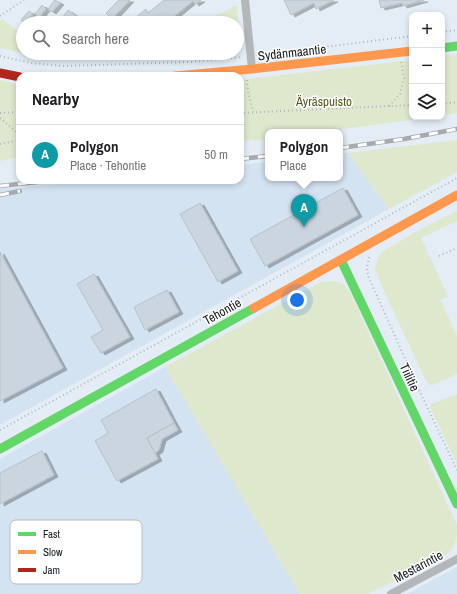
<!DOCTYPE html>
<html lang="en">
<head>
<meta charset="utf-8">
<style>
	:root { --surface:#fff; --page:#f2f2f2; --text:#202124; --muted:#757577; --line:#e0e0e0; --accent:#5e646b }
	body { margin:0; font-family:"Archivo Narrow",sans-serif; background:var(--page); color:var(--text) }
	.controls { position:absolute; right:12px; top:12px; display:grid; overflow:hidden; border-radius:8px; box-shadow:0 2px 6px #0003 }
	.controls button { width:36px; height:36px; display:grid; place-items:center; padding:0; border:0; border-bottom:1px solid var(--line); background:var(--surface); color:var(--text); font:20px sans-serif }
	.you { position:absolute; left:297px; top:300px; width:14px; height:14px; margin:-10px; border:3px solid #fff; border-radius:50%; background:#1a73e8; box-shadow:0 0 0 6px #1a73e833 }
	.badge { display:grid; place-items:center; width:26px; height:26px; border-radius:50%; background:var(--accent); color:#fff; font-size:13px; font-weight:700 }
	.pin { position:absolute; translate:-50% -33px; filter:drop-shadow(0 1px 2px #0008) }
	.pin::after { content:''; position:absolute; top:21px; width:14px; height:12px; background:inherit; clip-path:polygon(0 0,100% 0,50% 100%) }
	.popup { position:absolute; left:265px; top:129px; width:78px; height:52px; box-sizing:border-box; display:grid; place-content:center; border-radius:8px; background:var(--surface); filter:drop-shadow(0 1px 3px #0005); font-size:13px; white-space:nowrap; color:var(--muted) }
	.popup b { font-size:15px; color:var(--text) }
	.popup::after { content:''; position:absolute; left:50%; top:100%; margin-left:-8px; border:8px solid transparent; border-top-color:var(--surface) }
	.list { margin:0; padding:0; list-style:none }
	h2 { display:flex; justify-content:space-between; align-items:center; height:52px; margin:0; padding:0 16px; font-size:17px }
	h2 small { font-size:13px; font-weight:400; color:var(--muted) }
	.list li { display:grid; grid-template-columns:26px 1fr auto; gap:12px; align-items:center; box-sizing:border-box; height:60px; padding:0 16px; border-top:1px solid var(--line) }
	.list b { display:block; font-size:15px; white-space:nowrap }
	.list p { margin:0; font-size:13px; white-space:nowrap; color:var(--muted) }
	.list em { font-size:13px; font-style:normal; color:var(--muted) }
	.icon { flex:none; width:22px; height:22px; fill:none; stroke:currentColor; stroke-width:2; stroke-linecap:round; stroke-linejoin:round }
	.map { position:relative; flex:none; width:457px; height:594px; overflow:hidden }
	.search { position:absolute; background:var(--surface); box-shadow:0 2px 6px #0003; left:16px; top:16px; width:228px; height:44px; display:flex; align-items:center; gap:10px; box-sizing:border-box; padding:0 14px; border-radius:22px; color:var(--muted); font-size:15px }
	.panel { position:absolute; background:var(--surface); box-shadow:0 2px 6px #0003; left:16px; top:72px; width:228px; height:112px; border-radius:12px }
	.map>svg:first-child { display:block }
</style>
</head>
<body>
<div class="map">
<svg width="457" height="594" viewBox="0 0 457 594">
	<defs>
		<filter id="shadow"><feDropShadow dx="4" dy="2" stdDeviation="0" flood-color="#0004"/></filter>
	</defs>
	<rect width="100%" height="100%" fill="#e4edf5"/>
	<path fill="#d4e3f2" d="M348,153L389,209L0,425V189L111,180H240V165L268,162V178H340V154Z
		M165,367L300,594H0V459Z
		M457,567V594H407L455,568Z"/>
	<path fill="#dee8cc" d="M237,5L240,42L237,49V23H202Z
		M2,19L23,35V53L0,48V21Z
		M23,53H155L53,57Z
		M457,54V113L442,115V56Z
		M412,60V117H431L322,132H268V139L240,141V80Z
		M0,80L20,85V157L0,161Z
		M457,140V172L389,209L348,153Z
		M457,211V221L421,238L448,296L440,300L457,336V374L433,385H430L426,381L382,287L375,269L377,260L381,253L385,250L419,230Z
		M335,281L344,285L350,292L457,525C457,543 455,550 440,559L368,594H300L165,367L321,282Z
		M457,394V464L430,407L431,404Z"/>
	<path fill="#cad5df" stroke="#bac0c6" filter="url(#shadow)" d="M55,0L60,3L52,12L48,9Z
		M119,0H130L112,19L106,13Z
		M164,0H201L195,4L193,1L166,23H129L146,9L148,13Z
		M284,0H334L316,9L314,3L291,15Z
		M379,0H424L403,6L402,3L381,8Z
		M42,5L46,9L39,18L35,14Z
		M68,10L84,22L83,23H52L56,18L60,21Z
		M29,11L33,14L25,23L21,20Z
		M343,188L358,215L265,266L250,239Z
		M200,203L238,271L218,282L180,214Z
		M0,252L63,368L0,401Z
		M94,274L130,337L101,353L91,337L103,330L77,284Z
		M167,290L179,312L145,330L134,307Z
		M156,389L174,423L147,438L158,459L117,481L95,441L108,433L101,420Z
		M174,423L178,430L162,439L159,450L155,453L147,438Z
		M42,451L54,475L0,504V473Z"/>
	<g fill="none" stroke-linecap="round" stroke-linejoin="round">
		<path stroke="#b3b7ba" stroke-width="2" stroke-dasharray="1 3" stroke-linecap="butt" d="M0,16L24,0
			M442,32L457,30
			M260,55L412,36
			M0,56L31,63L64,66L190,62L242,57
			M247,80L248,90L253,112
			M442,104L457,102
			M389,106L400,94L404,78L401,62
			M0,113L20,112
			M240,113L412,105
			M0,118L20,135
			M0,144L20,140
			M439,256L457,248
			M369,257L367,268L368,276L421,394L457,470
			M0,430L457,178"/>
		<path stroke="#b4b7ba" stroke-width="8" d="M245,0L252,69
			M391,594L457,559"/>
		<path stroke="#63d668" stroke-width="9" d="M442,48L457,46
			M341,260L457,504
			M0,449L254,308"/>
		<path stroke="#ff974d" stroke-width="9" d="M175,76L252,69L412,51
			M254,308L457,195"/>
		<path stroke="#b3261e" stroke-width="9" d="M0,73L20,77"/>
		<defs>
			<path id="rail" d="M340,148L404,139L457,129
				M240,159L268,156
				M0,186L56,180
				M0,195L20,191"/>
		</defs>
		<use href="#rail" stroke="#a6a9ad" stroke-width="4.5"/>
		<use href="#rail" stroke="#fff" stroke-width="3" stroke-dasharray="9" stroke-linecap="butt"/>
	</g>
	<g text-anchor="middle" stroke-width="3" stroke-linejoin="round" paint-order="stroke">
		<g font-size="13" fill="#161b20" stroke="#fff">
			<text transform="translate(292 52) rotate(-6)" y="5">Sydänmaantie</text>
			<text transform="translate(222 311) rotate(-29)" y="5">Tehontie</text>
			<text transform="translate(410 377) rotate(65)" y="5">Tiilitie</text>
			<text transform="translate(418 566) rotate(-28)" y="5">Mestarintie</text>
		</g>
		<g font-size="13" fill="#50591f" stroke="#fff">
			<text x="324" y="106">Äyräspuisto</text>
		</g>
	</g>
	<rect x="10" y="520" width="132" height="64" rx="6" fill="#fff" stroke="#b9bbbc" stroke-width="1"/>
	<rect x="18" y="532" width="18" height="4" fill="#63d668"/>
	<rect x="18" y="550" width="18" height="4" fill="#ff974d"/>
	<rect x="18" y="568" width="18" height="4" fill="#b3261e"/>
	<g font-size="11" fill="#161b20">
		<text x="43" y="538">Fast</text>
		<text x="43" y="556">Slow</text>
		<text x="43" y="574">Jam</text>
	</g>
</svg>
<div class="controls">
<button>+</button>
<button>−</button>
<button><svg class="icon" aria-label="layers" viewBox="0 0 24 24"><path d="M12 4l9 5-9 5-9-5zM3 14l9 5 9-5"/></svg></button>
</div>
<div class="you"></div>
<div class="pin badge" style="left:304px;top:227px;background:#0f9aa8">A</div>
<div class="popup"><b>Polygon</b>Place</div>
<div class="search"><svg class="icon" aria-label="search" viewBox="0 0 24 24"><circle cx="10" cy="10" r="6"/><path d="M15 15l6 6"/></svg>Search here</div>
<section class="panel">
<h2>Nearby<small></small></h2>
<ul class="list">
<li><span class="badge" style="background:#0f9aa8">A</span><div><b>Polygon</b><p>Place · Tehontie</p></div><em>50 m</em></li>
</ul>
</section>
</div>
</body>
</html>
